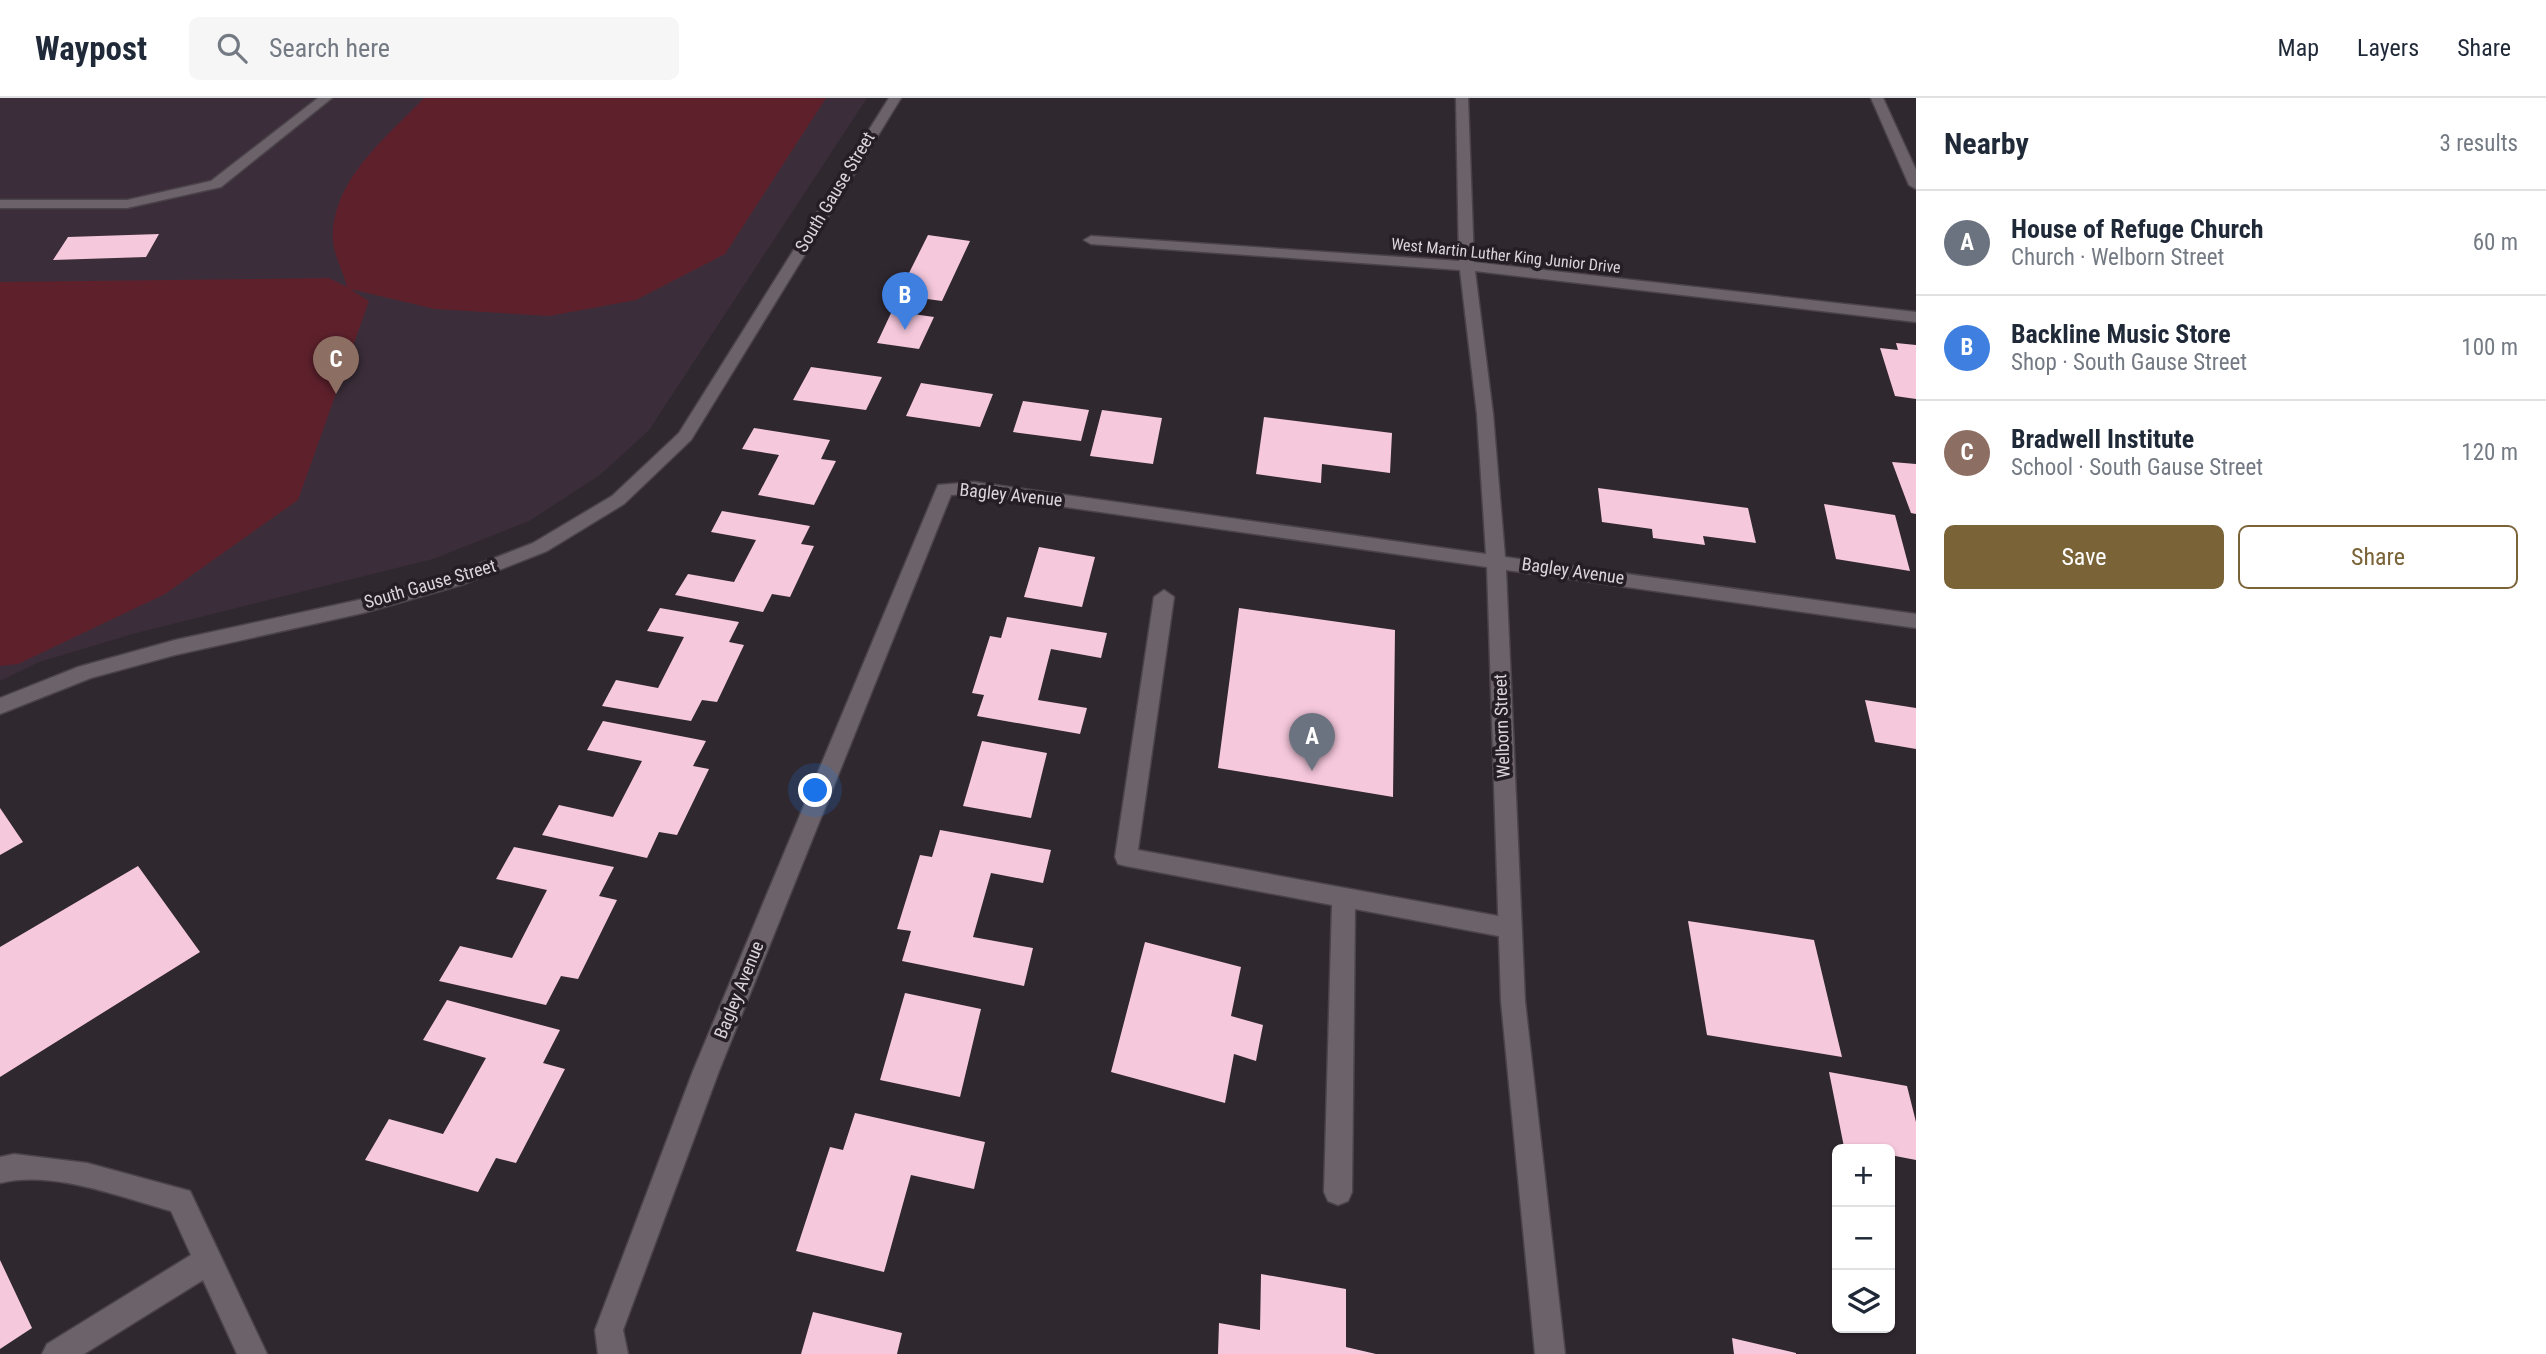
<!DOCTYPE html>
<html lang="en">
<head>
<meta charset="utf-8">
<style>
	:root { --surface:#fff; --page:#f6f6f7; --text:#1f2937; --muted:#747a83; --line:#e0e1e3; --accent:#7b6338 }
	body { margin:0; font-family:"Roboto Condensed",sans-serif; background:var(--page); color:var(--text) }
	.controls { position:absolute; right:21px; bottom:21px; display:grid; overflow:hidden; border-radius:10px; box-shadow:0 2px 5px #0004 }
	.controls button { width:63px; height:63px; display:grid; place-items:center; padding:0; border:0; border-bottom:2px solid var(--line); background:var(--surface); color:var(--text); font:35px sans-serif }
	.you { position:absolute; left:816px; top:693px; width:24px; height:24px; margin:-18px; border:5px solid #fff; border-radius:50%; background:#1a73e8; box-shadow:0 0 0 10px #1a73e833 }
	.badge { display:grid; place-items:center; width:46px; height:46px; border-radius:50%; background:var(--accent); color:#fff; font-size:23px; font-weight:700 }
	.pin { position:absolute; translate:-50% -58px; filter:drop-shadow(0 2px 4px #0008) }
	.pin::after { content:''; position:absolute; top:37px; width:24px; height:21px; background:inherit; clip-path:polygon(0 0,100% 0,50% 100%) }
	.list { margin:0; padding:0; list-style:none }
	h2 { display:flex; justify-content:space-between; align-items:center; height:91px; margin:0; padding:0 28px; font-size:30px }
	h2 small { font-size:23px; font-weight:400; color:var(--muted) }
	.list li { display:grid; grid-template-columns:46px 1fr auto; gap:21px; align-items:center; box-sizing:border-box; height:105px; padding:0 28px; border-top:2px solid var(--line) }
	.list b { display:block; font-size:26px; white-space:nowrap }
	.list p { margin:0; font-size:23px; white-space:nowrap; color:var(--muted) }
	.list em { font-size:23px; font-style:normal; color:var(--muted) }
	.actions { display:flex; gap:14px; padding:21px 28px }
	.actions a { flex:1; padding:16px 0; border:2px solid var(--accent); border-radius:10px; text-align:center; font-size:24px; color:var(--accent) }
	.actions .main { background:var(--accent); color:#fff }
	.icon { flex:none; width:38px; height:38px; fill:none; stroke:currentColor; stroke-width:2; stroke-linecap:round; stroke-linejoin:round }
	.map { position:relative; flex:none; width:1916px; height:1256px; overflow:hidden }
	header { display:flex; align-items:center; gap:42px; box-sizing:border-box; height:98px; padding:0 35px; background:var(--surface); border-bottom:2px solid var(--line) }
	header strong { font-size:33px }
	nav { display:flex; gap:38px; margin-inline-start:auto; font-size:24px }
	.search { width:490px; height:63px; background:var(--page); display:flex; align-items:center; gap:18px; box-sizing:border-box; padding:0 24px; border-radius:10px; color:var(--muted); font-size:26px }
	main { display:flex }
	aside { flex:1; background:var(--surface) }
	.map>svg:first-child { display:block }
</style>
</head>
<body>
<header>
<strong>Waypost</strong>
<div class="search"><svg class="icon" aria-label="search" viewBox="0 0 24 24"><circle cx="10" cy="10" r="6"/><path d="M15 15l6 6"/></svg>Search here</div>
<nav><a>Map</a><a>Layers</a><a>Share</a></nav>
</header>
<main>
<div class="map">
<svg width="1916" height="1256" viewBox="0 0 1916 1256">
	<rect width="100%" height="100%" fill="#30282f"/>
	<path fill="#3b2e3a" d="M0,0H867L649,332L600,377L529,423L433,461L136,535L39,564L0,583Z"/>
	<path fill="#5e212c" d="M424,0H826L725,156L636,202L549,218L435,211L350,191L369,203L298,402L165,496L18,566L0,568V184L329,180L347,189C344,175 334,158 333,143C330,83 387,39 424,0Z"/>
	<path fill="#f6c8dc" d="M159,136L146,159L53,162L68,139Z
		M928,137L970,143L942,203L898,197Z
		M892,213L934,219L919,251L877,245Z
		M1896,245L1916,247V301L1895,298L1880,250L1898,252Z
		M811,269L882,279L866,312L793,302Z
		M921,285L993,296L980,329L906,318Z
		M1023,303L1089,312L1081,343L1013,334Z
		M1102,312L1162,320L1153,366L1090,358Z
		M1264,319L1392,335L1390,375L1322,366L1321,385L1256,376Z
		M754,330L830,342L821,361L836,363L814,407L758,397L779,357L742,351Z
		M1892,364L1916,366V416L1911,415Z
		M1598,390L1748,410L1756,445L1703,438L1705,447L1653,440L1652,431L1602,424Z
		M1824,406L1895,417L1910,473L1836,461Z
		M722,413L810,428L801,446L814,448L790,499L772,496L763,514L675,497L688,476L734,484L756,442L711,434Z
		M1039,449L1095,459L1082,509L1024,499Z
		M660,510L739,524L729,544L744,547L717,604L702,602L691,623L602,608L616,582L658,590L684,539L647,533Z
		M1239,510L1395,532L1393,699L1218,670Z
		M1007,519L1107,535L1101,560L1051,551L1038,602L1087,610L1080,636L977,618L984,597L972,595L990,538L1001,540Z
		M1865,602L1916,610V651L1875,644Z
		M603,623L706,643L693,668L709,671L677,737L659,734L647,760L542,737L559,707L613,719L642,663L587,652Z
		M982,643L1047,655L1031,720L963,708Z
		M0,710L23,744L0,757Z
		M940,732L1051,752L1043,785L991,775L973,839L1033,850L1024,888L902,863L911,833L897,831L920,757L932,759Z
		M514,749L614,769L599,798L617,802L578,881L561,878L546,907L439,883L460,848L512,860L547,792L496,781Z
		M138,768L200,854L0,979V849Z
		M1688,823L1814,842L1842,959L1707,937Z
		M1145,844L1241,869L1231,918L1263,927L1256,963L1234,956L1225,1005L1111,974Z
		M905,895L981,911L960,999L880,982Z
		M447,902L560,932L543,965L565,971L516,1065L496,1060L478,1094L365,1062L389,1021L443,1036L486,960L423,942Z
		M1829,974L1907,988L1916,1024V1062L1890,1057V1051L1844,1049Z
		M855,1015L985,1044L974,1091L911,1077L884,1174L796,1153L830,1049L843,1052Z
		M0,1162L32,1230L0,1251Z
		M1261,1176L1346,1191V1249L1376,1256H1218L1219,1225L1260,1232Z
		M813,1214L902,1235L897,1256H801Z
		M1732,1240L1796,1255V1256H1734Z"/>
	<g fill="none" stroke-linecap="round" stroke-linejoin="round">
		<defs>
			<path id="lane" d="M318,0H332L221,89L127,110H0V102H127L211,83Z
				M1164,492L1174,499L1138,752L1509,820L1517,823L1521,830L1517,837L1509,840L1355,811L1352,1094L1348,1103L1338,1107L1328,1103L1324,1094L1332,807L1126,768L1118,766L1115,759L1154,499Z
				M14,1056L87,1065L190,1093L267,1256H237L203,1182L84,1256H42L47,1246L191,1157L171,1113C119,1099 54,1072 0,1085V1059Z"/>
			<path id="street" d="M1456,0H1468L1474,164L1916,214V224L1475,173L1493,316L1505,459L1916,516V530L1506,472L1525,903L1565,1256H1535L1501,903L1487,469L974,396L951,397L719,973L623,1232L628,1256H598L595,1232L693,973L938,387L974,384L1486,456L1477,316L1460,172L1091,146L1084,142L1091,138L1459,163Z
				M1871,0H1883L1916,72V91L1909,87Z"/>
			<path id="secondary" d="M889,0H901L691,342L624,406L547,453L461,487L363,515L175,557L91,580L0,616V600L78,569L175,542L363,501L448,478L533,445L612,398L679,335Z"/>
		</defs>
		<use href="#lane" stroke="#4b434a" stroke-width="3"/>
		<use href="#street" stroke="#4b434a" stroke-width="3"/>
		<use href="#secondary" stroke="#4b434a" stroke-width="3"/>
		<use href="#lane" fill="#6b626a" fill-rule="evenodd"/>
		<use href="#street" fill="#6b626a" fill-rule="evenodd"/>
		<use href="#secondary" fill="#6b626a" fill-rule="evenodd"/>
	</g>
	<g text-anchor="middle" stroke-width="7" stroke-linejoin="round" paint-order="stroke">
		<g font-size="16" fill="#dbd5da" stroke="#261e25">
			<text transform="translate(1506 157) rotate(6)" y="6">West Martin Luther King Junior Drive</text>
		</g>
		<g font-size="18" fill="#dbd5da" stroke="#261e25">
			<text transform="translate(835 94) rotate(-59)" y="6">South Gause Street</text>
			<text transform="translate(1011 397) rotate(6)" y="6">Bagley Avenue</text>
			<text transform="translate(1573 473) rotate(8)" y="6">Bagley Avenue</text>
			<text transform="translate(430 486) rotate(-16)" y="6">South Gause Street</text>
			<text transform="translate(1502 628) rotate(-92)" y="6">Welborn Street</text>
			<text transform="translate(739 892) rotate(-68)" y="6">Bagley Avenue</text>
		</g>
	</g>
</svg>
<div class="controls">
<button>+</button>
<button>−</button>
<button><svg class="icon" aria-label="layers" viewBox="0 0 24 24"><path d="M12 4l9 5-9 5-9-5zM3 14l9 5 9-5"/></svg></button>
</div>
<div class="you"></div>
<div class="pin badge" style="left:1312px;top:673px;background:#6b7280">A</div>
<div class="pin badge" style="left:905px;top:232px;background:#3f7fe0">B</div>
<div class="pin badge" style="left:336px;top:296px;background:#8d6e63">C</div>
</div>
<aside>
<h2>Nearby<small>3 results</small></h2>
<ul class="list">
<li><span class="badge" style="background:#6b7280">A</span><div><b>House of Refuge Church</b><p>Church · Welborn Street</p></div><em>60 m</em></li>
<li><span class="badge" style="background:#3f7fe0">B</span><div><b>Backline Music Store</b><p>Shop · South Gause Street</p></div><em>100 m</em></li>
<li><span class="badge" style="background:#8d6e63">C</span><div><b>Bradwell Institute</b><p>School · South Gause Street</p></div><em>120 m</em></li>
</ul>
<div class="actions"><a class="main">Save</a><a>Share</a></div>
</aside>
</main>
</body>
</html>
